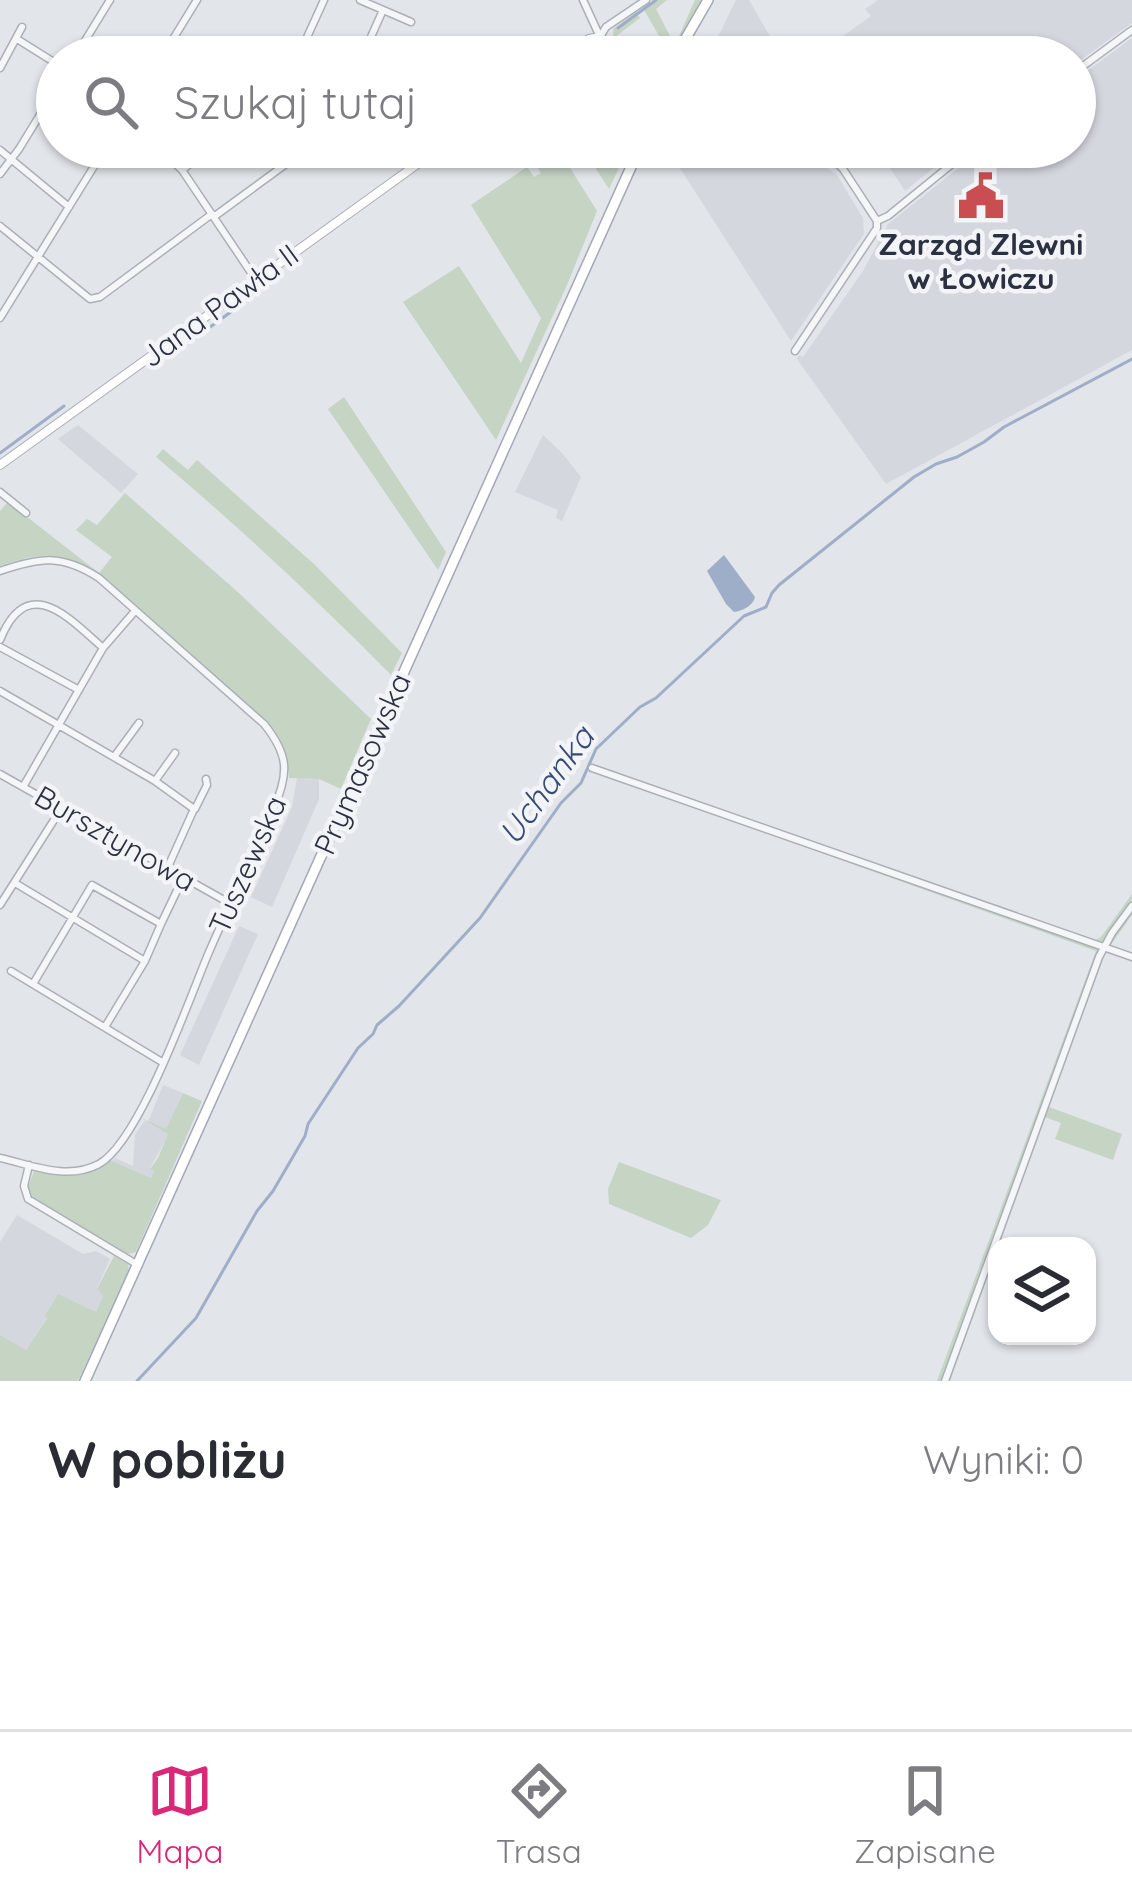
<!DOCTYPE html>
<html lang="pl">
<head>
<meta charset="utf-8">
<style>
	:root { --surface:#fff; --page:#f7f7f7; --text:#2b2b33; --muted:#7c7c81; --line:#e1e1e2; --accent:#db2777 }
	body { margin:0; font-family:Quicksand,sans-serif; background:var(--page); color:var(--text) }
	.controls { position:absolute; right:36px; bottom:36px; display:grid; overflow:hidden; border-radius:24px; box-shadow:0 3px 9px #0004 }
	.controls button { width:108px; height:108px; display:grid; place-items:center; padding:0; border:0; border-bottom:3px solid var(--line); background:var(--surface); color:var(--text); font:60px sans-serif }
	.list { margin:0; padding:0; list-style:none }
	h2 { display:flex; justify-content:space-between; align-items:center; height:156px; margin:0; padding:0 48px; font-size:51px }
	h2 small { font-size:39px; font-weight:400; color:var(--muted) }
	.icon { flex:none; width:66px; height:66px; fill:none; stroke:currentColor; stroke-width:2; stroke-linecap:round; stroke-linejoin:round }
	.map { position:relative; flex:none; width:1132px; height:1381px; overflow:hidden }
	.search { position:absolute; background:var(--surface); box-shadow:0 3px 9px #0004; left:36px; right:36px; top:36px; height:132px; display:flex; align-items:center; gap:30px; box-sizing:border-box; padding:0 42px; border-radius:66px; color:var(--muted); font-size:45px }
	.sheet { height:348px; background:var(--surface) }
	nav { display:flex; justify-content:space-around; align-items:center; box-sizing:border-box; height:168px; border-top:3px solid var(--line); background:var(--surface); font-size:33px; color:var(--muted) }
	nav a { display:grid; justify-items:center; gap:6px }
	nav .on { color:var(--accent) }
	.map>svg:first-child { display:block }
</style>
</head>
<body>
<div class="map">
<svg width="1132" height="1381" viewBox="0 0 1132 1381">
	<rect width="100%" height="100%" fill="#e2e5ea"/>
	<path fill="#d5d7df" d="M736,0H749L782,57H708Z
		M878,0H1132V23L1075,64V57H820L818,54L871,16L865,9Z
		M1132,38V350L886,484L797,359L799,355L803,357L863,271L888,224L981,150L984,147H1075V80Z
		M798,147L837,175L863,218L864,234L791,341L667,148Z
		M876,147H960L905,191Z
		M78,425L138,474L121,493L58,439Z
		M543,435L562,453L581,477L562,521L556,518L558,510L515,492Z
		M297,778L319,779V799L272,907L251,897L292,807Z
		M239,926L258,934L199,1065L180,1055Z
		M163,1085L183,1093L166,1130L168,1136L150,1168L154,1171L151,1178L112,1161L115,1158L133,1166L135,1135L144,1121L148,1122Z
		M17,1215L83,1254L96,1251L110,1259L97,1288L103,1296L96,1312L47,1317L26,1350L0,1335V1242Z"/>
	<path fill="#c6d4c4" d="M653,0H667L656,9L671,38L679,36L695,0H702L675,54L670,57H633L614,43L613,29L636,12L640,18L615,37L638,47L662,41L643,8Z
		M544,147H557L597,211L567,285L496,440L403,302L459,266L521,363L541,318L471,205L527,167L534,177L541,173L531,156Z
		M582,147H619L625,155L609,189Z
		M344,397L446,552L438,570L328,409Z
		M163,449L188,470L197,460L314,564L402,653L391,675C316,599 238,526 156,457Z
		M125,493L240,594L371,719L341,789L319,779L289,778C288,757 282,741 269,724L99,574C61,550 40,552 0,566V511L8,502L99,573L112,557L76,530L87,519L97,525Z
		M595,766L1095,940L1101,937L1132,894V915L1105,953L1049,1107L1122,1134L1113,1160L1055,1139L1061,1123L1045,1117L950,1381H937L1096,951L592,771Z
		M183,1093L202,1101L136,1252L125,1255L29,1195L28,1187L34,1171C63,1176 84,1177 110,1160L151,1178L154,1171L150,1169L158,1158L168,1134L141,1118L166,1129Z
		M619,1162L721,1200L708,1225L691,1238L609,1204L608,1189Z
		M114,1256L128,1264L129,1270L78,1381H0V1335L26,1350L47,1318L45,1316L58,1294L96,1312L103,1296L97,1289Z"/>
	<path fill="#9faec8" d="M724,555L755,597C753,606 742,611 734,612L726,604L707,571Z"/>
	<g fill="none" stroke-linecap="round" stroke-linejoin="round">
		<path stroke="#9faec8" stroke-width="3" d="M618,28L656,0
			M191,341L239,306
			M0,453L64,406
			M137,1381L196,1318L257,1211L273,1191L305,1136L308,1124L358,1048L373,1034L377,1025L399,1006L480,918L561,803L581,783L596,749L640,707L656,698L744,616L766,607L772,593L779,585L914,477L936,464L957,457L984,442L1004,427L1132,359"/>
		<defs>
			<path id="street" d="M360,0L411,22
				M583,0L600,37L606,27L646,0
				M17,39L57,64
				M75,57L110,0
				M162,57L197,0
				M298,57L324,0
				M362,57L383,10
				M0,68L22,27
				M1075,72L1132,30
				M157,147L182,170L256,280
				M0,150L69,207
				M182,170L212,147
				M0,174L19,149L57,87
				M215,216L309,147
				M877,221L888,216L973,147
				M0,226L90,299L100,297L212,214
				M0,318L106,147
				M795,351L877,228V221L843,169L821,147
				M0,492L26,513
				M0,571C40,557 62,554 99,578L264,724C289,755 289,773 274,808C252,856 230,904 209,952C189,999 140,1141 99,1164C67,1181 32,1165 0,1158
				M0,640C27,572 68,617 102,647
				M0,647L79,690
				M0,691L155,781L194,809L167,869
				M114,757L139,723
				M592,768L1132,957
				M0,774L231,904
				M155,781L175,753
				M23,787L103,648L135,611
				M195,809L207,785L206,779
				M15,883L145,961
				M0,905L61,809
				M161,924L183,878
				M11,971L162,1062
				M33,984L92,885L161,924L145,961L105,1027
				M29,1165L24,1186L28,1199L138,1265
				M945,1381L1099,957L1112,933L1132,906"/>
			<path id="secondary" d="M565,57L589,39L600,37L623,57
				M0,465L441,147"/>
			<path id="primary" d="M675,57L708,0
				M85,1381L640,147"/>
		</defs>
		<use href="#street" stroke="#abafb7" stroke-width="9"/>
		<use href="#secondary" stroke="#abafb7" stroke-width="10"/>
		<use href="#primary" stroke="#a2a8b5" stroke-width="12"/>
		<use href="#street" stroke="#f5f6f8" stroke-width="6"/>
		<use href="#secondary" stroke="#fff" stroke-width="8"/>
		<use href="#primary" stroke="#fff" stroke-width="9"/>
	</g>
	<defs>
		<symbol id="civic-bare" viewBox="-9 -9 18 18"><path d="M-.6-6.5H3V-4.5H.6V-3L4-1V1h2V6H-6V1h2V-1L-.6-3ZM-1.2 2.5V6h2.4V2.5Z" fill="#c94e52" stroke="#f2f4f7" stroke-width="2.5" paint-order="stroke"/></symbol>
	</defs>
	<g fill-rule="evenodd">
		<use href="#civic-bare" x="948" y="163" width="66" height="66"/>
	</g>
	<g text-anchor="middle" stroke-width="9" stroke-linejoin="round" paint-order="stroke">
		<g font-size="30" font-weight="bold" fill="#2b3141" stroke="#f2f4f7">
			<text x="981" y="255">Zarząd Zlewni<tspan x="981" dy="34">w Łowiczu</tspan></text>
		</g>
		<g font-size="30" fill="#2b3141" stroke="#f2f4f7">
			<text transform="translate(220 306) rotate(-36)" y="10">Jana Pawła II</text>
			<text transform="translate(363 764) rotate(-66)" y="10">Prymasowska</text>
			<text transform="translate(115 839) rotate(30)" y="10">Bursztynowa</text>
			<text transform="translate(248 865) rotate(-66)" y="10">Tuszewska</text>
		</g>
		<g font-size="33" font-style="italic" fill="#374b74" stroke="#f2f4f7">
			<text transform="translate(546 785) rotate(-54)" y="12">Uchanka</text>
		</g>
	</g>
</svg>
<div class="controls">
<button><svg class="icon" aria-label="layers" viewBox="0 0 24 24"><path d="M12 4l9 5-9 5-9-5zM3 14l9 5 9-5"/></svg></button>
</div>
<div class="search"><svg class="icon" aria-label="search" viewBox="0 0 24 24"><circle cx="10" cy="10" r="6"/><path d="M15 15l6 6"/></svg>Szukaj tutaj</div>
</div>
<section class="sheet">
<h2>W pobliżu<small>Wyniki: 0</small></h2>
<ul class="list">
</ul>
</section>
<nav>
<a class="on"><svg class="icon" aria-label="map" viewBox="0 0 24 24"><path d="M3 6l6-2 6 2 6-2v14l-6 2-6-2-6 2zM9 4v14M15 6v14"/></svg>Mapa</a>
<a><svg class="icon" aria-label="directions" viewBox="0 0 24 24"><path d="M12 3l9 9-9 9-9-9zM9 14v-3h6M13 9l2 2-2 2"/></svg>Trasa</a>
<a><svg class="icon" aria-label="saved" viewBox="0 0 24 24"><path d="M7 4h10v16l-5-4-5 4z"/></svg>Zapisane</a>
</nav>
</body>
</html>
